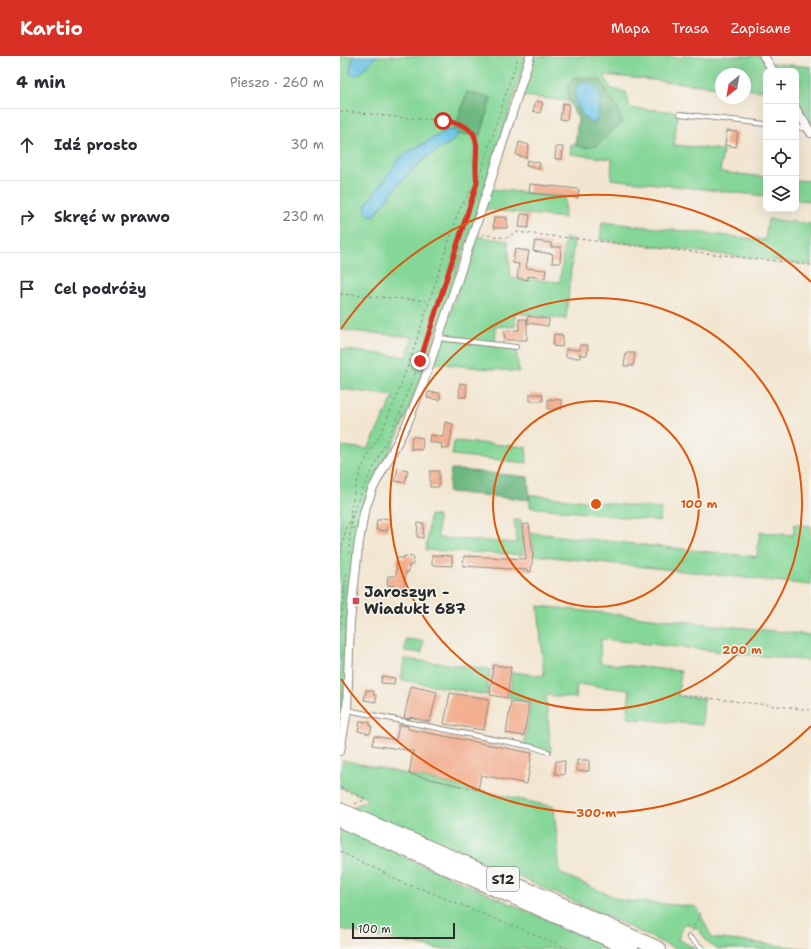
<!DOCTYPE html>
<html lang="pl">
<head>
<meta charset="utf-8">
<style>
	:root { --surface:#fff; --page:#f2f2f3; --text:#2b2b33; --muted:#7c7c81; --line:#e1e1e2; --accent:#d93025 }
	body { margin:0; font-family:"Shantell Sans",sans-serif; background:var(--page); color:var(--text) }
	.controls { position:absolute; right:12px; top:12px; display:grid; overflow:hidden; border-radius:8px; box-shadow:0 4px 16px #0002 }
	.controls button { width:36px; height:36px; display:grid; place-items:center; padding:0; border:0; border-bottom:1px solid var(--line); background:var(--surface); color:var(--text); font:20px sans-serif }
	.compass { position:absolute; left:375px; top:12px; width:36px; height:36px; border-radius:50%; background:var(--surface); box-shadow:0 4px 16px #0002; rotate:211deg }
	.scale { position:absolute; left:12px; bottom:10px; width:103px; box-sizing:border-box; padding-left:4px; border:2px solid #2b2b2b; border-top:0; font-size:11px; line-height:14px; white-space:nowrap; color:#2b2b2b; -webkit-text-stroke:3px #f6f6f2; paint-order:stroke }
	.stop { position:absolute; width:12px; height:12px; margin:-9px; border:3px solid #d93025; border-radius:50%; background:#fff }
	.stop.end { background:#d93025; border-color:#fff; box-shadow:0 1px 4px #0008 }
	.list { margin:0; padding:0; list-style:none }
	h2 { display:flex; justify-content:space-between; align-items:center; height:52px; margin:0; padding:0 16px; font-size:17px }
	h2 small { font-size:13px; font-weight:400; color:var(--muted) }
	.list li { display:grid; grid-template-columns:26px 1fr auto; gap:12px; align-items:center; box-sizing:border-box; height:72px; padding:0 16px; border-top:1px solid var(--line) }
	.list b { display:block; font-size:15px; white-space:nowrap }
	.list em { font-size:13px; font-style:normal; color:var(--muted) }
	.icon { flex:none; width:22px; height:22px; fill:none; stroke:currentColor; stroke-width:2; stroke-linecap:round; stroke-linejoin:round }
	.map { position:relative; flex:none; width:471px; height:893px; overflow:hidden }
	header { display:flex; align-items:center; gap:24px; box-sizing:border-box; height:56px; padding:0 20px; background:var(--accent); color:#fff }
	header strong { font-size:19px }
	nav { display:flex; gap:22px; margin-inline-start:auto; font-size:14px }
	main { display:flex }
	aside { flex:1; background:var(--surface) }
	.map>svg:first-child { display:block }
</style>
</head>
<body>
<header>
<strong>Kartio</strong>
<nav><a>Mapa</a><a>Trasa</a><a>Zapisane</a></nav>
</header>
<main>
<aside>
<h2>4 min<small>Pieszo · 260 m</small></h2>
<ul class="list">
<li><svg class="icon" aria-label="ahead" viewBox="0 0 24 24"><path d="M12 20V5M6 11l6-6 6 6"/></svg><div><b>Idź prosto</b></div><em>30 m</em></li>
<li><svg class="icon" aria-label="right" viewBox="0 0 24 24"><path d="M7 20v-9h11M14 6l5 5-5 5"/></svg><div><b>Skręć w prawo</b></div><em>230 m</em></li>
<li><svg class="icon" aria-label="arrive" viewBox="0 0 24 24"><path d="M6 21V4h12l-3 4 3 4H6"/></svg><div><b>Cel podróży</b></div></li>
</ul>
</aside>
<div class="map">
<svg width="471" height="893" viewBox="0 0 471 893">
	<rect width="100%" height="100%" fill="#f6f6f2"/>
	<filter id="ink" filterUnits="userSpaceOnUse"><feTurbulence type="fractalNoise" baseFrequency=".025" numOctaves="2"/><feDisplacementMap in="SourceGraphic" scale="8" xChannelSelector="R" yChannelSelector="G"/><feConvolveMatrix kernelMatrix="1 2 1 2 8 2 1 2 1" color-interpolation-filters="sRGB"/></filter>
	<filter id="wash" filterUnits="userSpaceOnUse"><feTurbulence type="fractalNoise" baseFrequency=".012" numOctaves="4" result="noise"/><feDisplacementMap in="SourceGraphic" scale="16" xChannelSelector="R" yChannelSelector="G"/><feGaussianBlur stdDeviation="0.9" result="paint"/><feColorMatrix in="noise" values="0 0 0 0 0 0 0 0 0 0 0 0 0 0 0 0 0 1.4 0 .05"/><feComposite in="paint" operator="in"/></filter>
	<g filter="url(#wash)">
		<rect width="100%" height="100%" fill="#f2e6d1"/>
		<path fill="#85d798" stroke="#588162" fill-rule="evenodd" d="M0,0H13L10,17H20L37,0H187L153,107L81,323L58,379L33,428L10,532L5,585L3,656L0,672V390L28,393L54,340L0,333V293L66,301L73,281L0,274ZM127,36L141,79L118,78C113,88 99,92 90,99C68,114 52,138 35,159L59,103L68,96L108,74H115Z
			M194,0H322L342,2L343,0H421L430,15H426V35L405,33V18H381V31L264,19L271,33L286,36L290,52L338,56L334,89L383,94L380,116L426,121V140L271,123L272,103L230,98L231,88L245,92L277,50L268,40L265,30L228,29L229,45L182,40Z
			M432,7L471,11V71L456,46V15H437Z
			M456,124L471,125V145L456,144Z
			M151,133L226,141L224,162L144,153Z
			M428,163L471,168V209L260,184L262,166L425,184Z
			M136,180L168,185L171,222L220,226L225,182L234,183L226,263L175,257V271L156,270L155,292L176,294L179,316L94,307Z
			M114,385L186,391L187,407L112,399Z
			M190,439L321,453L320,465L190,451Z
			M90,459L98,460V482L177,487L174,464H181L183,499L86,494Z
			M455,468L471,470V529L194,499L192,477L417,501L420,476L453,479Z
			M198,550L471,579V605L261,583L260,607L341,615L338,640L364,642L362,669L287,662L290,634L237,628L236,642L206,639L211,697L184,690L191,646L169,642L172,616L204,620Z
			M66,583L83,585L82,597L65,595Z
			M64,603L150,613L147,639L61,624Z
			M3,704L214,751L220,817L280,844L357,851L372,882L471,893H378L369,888L359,874L345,867L338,883L356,893H336L243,849L162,814L88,782L11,752L26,745L27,742L0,731V718Z
			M0,771L76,806L273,893H99L0,873Z"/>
		<path fill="#6cb880" stroke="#4c7256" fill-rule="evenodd" d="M234,21L250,22L262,25L268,40L277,50L282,67L256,90L245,92L235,89L238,63L229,45L228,29ZM260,42L258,49L259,57L245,62L239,53L236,44Z
			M127,36L151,42L141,79L118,78L115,74Z
			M111,413L188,421L190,444L108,436Z"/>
		<path fill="#69c2e6" stroke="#4a7688" d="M13,0H37L20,17L13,20L10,17Z
			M247,26L256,31L261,42L258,49L259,57L256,66L252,68C240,58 230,43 239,28Z
			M108,74H115L118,78C113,88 99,92 90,99C68,114 52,138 35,159L30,160L26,157L25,150L59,103L68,96Z"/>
		<g id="blocks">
			<path fill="#f2ae8f" d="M196,45L203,47L200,57L193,55Z
				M223,47L229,48L227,64L220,63Z
				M387,75L398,76L396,91L385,89Z
				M179,86L189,89L186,102L176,99Z
				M216,91H223L222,103H215Z
				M187,104L200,107L199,113L186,110Z
				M190,128L239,133L238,142L189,137Z
				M181,158L190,159L188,172L179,171Z
				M154,161H167V172H153Z
				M195,185L211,187V191H221L220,207H212L213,198L193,195Z
				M175,193L189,195L186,212L206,214L205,222L188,220V224L177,222L179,208L173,207Z
				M188,260L209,263L208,270L187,267Z
				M179,263H187V284H165L164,275L179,274Z
				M214,278L223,279L222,291L213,290Z
				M240,289H248L247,299H240V297V302L226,301V293L240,294Z
				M286,297H295L293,310H284Z
				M120,327L127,328L126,341H119Z
				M88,336L100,337V344L87,342Z
				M190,338H202L203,345H190Z
				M208,343L222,344V353H208Z
				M105,366L113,368L109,393L101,392L102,388L89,386L90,379L103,381Z
				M72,380L83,382L82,394L71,393Z
				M58,412L68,414L65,427L55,425Z
				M90,415H99V431H90Z
				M42,462L50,463L47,475L36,474L37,464H41Z
				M78,467L84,468L83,482L77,481Z
				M189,468L193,498L191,516H188L187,514L123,510L124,500L186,503L182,469Z
				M92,499L112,500V510L92,509Z
				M64,500L74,501L73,509H69V516H66L64,533H63L62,536L56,535L57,530L47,529L48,520H56L57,502H64Z
				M153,609L171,611L167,642L150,639Z
				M42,620L55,622L54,628L41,627Z
				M71,630L97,636L90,666L70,661V663L64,662Z
				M26,634L34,635L33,639H36V646L24,644Z
				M110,637L149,643L144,674L104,668Z
				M171,646L189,648L184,680L166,677Z
				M20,665L30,666V670L32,671L30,678L18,675Z
				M59,669L68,670V673L192,697L187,728L141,719L138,734L69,718L73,695L32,689L34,680L56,684Z
				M237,704H249V715H237Z
				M216,705H225L224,719L215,718Z"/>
		</g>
	</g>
	<g filter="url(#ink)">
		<use href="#blocks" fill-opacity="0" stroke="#8e887e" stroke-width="1"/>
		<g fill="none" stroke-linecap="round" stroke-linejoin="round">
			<defs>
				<path id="service" d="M340,58L426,68
					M456,71L468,73
					M98,282L176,291
					M7,654L193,691L208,696
					M349,881L363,893"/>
				<path id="minor" d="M424,0L433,15
					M456,53L471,77
					M0,695L7,654L10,565L18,492L24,456L32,434L67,368L84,325L152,121L190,0"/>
				<path id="motorway" d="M0,754L214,845L319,893
					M4,766L291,893"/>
			</defs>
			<use href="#service" stroke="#8e887e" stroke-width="6"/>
			<use href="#minor" stroke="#8e887e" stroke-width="10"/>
			<use href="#motorway" stroke="#8e887e" stroke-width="16"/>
			<path stroke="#8e887e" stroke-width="1" stroke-dasharray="3 3" stroke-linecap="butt" d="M0,55C22,57 45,60 67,62C81,64 115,63 125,69C130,72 134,79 136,84C141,98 135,113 137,127L133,131L119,154L72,298L54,347L41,377L22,411L15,433L10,458L13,473
				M136,142L137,127L144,119
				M142,178L166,182L176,176L471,209
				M0,238L88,245
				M0,491L1,495
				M9,498L11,465L16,448L61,354L80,305L178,0
				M0,503L6,471L11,464
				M0,574L7,515
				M342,639L471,654
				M0,732L24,742L25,744L15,748
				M0,795L18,805L37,813L65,828L85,834L229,893
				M351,876L360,857"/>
			<use href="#service" stroke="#fff" stroke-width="4"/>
			<use href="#minor" stroke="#fff" stroke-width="8"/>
			<use href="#motorway" stroke="#fff" stroke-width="14"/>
		</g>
	</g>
	<g fill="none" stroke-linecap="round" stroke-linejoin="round" filter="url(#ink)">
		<path stroke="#d93025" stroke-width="5" d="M80,305L137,127C131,95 152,70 103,65"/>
	</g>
	<g fill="none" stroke="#df570e" stroke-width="2">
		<circle cx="256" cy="448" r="103"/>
		<circle cx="256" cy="448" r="206"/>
		<path d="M471 670A309 309 0 0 1 1 623M1 273A309 309 0 0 1 471 226"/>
	</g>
	<rect fill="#d1495b" stroke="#f6f6f2" stroke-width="1.5" x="12" y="541" width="8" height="8" rx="2"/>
	<g text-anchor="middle" stroke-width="3" stroke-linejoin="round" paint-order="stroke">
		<rect fill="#f6f6f2" stroke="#686867" stroke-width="1" x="147" y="811" width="32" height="24" rx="3"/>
		<g font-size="14" font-weight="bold" fill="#2b2b2b">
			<text x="163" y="828">S12</text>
		</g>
		<g font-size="15" font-weight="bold" fill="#2b2b2b" stroke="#f6f6f2" text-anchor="start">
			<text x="24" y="541">Jaroszyn -<tspan x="24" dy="17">Wiadukt 687</tspan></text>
		</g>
	</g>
	<circle cx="256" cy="448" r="6" fill="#df570e" stroke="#f6f6f2" stroke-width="2"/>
	<g font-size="12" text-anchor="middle" font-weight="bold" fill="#df570e" stroke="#f6f6f2" stroke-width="3" stroke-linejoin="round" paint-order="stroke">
		<text x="359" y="452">100 m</text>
		<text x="402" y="598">200 m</text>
		<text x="256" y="761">300 m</text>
	</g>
</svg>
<div class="controls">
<button>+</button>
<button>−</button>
<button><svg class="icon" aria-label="locate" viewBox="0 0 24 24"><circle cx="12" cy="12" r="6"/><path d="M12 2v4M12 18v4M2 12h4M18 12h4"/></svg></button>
<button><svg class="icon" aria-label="layers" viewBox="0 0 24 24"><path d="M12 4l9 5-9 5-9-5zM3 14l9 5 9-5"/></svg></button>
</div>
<svg class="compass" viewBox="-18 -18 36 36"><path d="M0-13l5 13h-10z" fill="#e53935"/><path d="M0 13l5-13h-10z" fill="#7c7c81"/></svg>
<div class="scale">100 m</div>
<div class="stop" style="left:103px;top:65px"></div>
<div class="stop end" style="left:80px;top:305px"></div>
</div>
</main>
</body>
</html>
